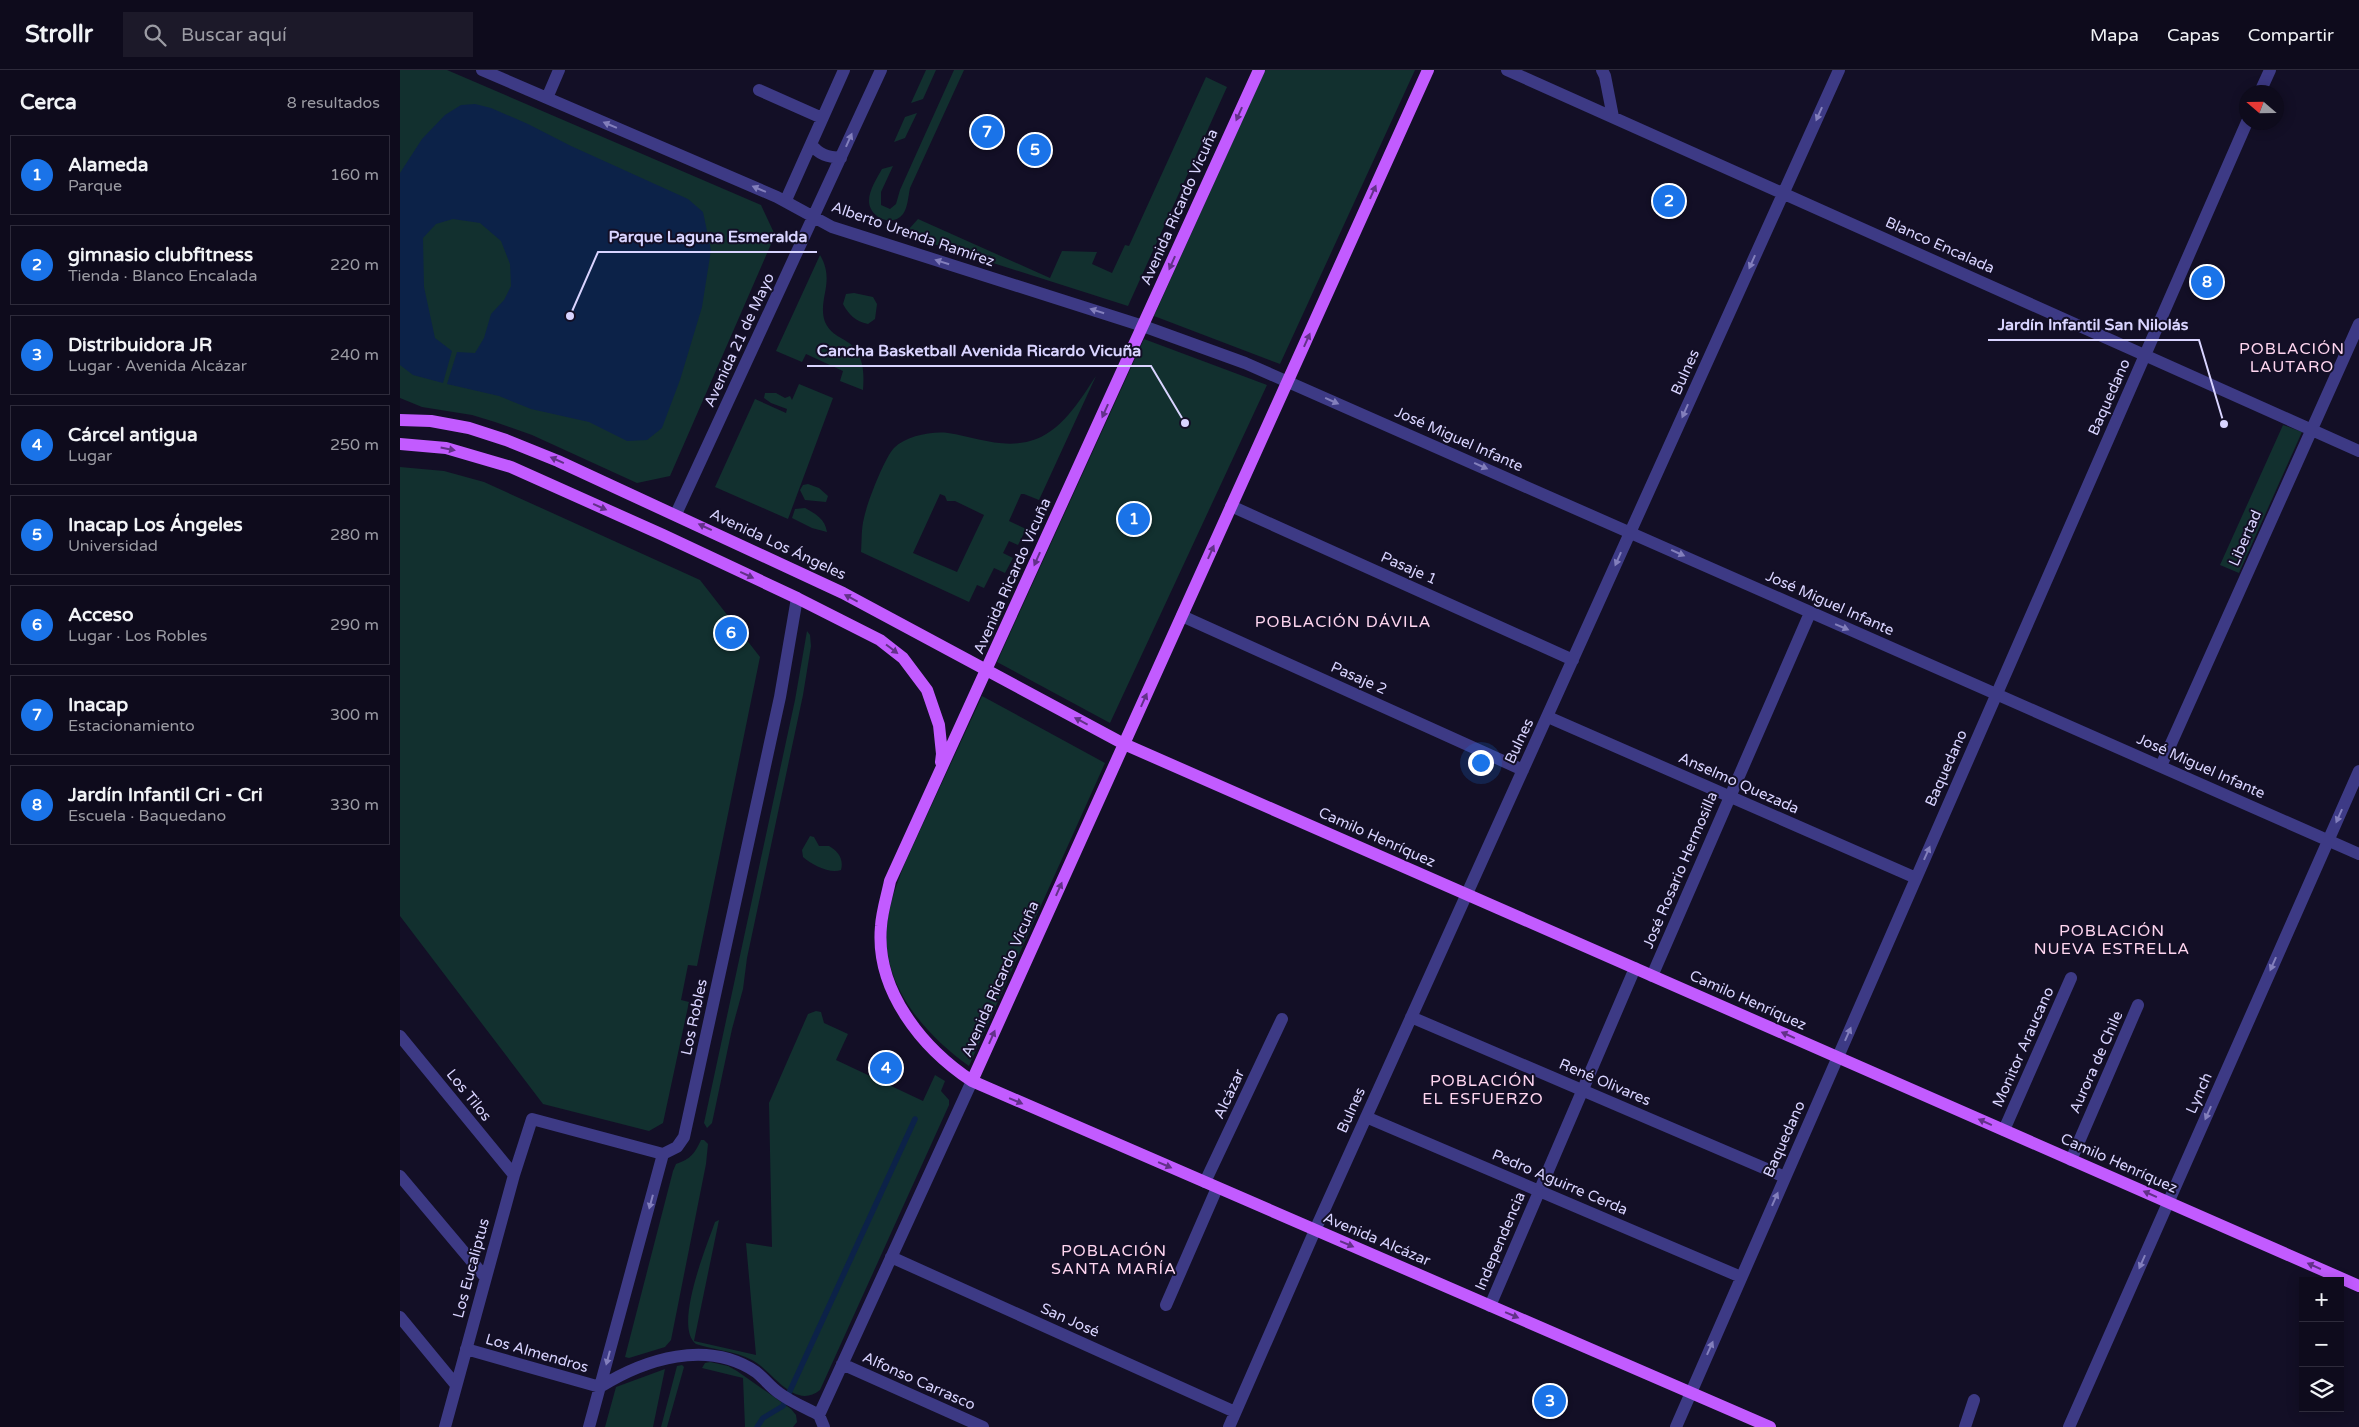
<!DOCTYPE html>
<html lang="es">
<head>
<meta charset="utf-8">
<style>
	:root { --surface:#0e0b1c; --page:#1c1929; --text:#f1f3f6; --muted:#9b9ba3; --line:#2e2b3b; --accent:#1a73e8 }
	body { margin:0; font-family:"Varela Round",sans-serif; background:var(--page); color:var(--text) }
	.controls { position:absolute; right:15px; bottom:15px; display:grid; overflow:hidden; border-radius:0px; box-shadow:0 2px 12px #0003 }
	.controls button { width:45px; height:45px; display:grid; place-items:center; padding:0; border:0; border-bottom:1px solid var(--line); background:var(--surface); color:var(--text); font:25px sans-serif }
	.compass { position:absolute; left:1839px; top:15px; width:45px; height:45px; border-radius:50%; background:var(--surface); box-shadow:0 2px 12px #0003; rotate:290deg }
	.you { position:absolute; left:1080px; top:692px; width:18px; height:18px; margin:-12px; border:4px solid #fff; border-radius:50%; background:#1a73e8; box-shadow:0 0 0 8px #1a73e833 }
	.badge { display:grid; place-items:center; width:32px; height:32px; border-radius:50%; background:var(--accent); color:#fff; font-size:16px; font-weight:700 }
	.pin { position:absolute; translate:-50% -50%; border:2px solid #fff; box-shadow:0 1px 5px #0006 }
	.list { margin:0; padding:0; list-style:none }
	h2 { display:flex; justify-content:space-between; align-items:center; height:65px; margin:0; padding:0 20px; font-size:21px }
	h2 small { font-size:16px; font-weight:400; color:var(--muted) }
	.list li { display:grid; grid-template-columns:32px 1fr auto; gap:15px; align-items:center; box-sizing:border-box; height:80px; margin:0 10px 10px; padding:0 10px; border:1px solid var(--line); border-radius:0px }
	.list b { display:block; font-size:19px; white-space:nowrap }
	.list p { margin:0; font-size:16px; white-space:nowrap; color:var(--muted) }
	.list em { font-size:16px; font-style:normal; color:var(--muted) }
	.icon { flex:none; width:28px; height:28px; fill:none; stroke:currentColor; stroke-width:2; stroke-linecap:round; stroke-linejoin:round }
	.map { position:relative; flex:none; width:1959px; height:1357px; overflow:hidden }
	header { display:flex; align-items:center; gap:30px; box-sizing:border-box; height:70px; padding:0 25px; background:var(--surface); border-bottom:1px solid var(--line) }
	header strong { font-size:24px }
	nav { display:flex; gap:28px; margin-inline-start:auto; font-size:18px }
	.search { width:350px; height:45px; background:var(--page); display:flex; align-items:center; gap:12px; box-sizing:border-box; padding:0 18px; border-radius:0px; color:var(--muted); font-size:19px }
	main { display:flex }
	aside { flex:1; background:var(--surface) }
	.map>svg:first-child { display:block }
</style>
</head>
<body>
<header>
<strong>Strollr</strong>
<div class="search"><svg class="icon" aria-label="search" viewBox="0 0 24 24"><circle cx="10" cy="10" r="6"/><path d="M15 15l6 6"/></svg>Buscar aquí</div>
<nav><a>Mapa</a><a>Capas</a><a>Compartir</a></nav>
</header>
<main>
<aside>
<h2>Cerca<small>8 resultados</small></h2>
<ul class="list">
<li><span class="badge">1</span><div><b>Alameda</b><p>Parque</p></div><em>160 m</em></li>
<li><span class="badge">2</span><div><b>gimnasio clubfitness</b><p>Tienda · Blanco Encalada</p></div><em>220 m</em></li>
<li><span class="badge">3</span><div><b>Distribuidora JR</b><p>Lugar · Avenida Alcázar</p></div><em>240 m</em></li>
<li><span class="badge">4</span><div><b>Cárcel antigua</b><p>Lugar</p></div><em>250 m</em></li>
<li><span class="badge">5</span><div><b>Inacap Los Ángeles</b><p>Universidad</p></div><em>280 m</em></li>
<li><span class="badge">6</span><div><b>Acceso</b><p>Lugar · Los Robles</p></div><em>290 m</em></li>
<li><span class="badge">7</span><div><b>Inacap</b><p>Estacionamiento</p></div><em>300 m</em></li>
<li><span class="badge">8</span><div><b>Jardín Infantil Cri - Cri</b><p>Escuela · Baquedano</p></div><em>330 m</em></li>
</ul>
</aside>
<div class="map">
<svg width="1959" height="1357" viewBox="0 0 1959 1357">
	<rect width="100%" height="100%" fill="#130f26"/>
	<path fill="#12302f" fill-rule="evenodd" d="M0,0H47L361,135L375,165L270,406L237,413L132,365L95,352L72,345L22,337L0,328Z
		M526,0H536L523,29L511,33Z
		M554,0H564L510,118C508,127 508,137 503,144C492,158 469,147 469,131C469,120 477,108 482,99L493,96L481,122V135L490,139L496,134L500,120Z
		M865,0H1015L880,294L754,246Z
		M806,7L827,17L728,236L496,162L509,159L518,149L650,208L662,181L697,182L692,194L712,203L725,175L729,176Z
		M517,43L505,68L494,72L505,47Z
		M420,185C436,212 417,229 425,252C432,268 448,268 456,280C464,292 464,306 463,320L440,311L443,301L406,284L402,292L376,281Z
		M454,223L473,227L477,234L475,249L468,254C455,251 449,245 443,234L446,224Z
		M744,269L867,315L710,653L597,592Z
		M696,306L639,430L624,424H621L609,451L626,459L618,475L609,471L603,483L613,488L605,503L594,498L584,518L577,515L569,532L461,482C462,471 461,459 464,448C467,433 484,389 494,378C506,366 532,361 548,363C575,367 602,379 630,371C661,363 680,330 696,306ZM540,424L545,426L547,431H555L584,445L557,502L513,483Z
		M399,314L433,328L388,449L315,417L355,329L386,343L387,339L371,333L364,328L365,323H376L385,328L390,326L392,330Z
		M1883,355L1902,362L1839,503L1820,495Z
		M0,397L44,401L84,412L300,510L360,587L297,896L288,895L281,930L289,932L263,1053L249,1061L143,1034L0,846Z
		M408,414L419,418L428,426L426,432L405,430L400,420L403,415Z
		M405,438C416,444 425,449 427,462L412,458L392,448L395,439Z
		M407,561L410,565L411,576L403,625L347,888L343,919L332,959L312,1053L307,1058L304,1053L395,630Z
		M582,626L705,693L569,996C524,964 481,914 487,856C489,834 497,813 505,793Z
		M410,766L414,767L419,776H429C438,781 444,789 441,800C430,804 412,795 403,787L402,780Z
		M416,941L421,942L424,953L448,964L436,990L523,1031L535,1005L545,1011L541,1021L549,1030V1035L420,1320C394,1341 372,1300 352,1290C335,1281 314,1280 296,1274C273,1257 307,1175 315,1152L319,1150L294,1271L356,1285L346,1173L372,1177L369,1033L408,944Z
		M301,1070H304L308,1074L306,1094L271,1270L265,1277L229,1288L225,1287L273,1101L276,1094C291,1089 295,1083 301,1070Z
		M310,1292L328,1296L337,1301L391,1339L396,1345L397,1352L393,1357H345L343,1308L302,1298L305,1293Z
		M282,1295L284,1297L267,1357H261L277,1296Z
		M265,1299L253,1357H205L216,1317Z"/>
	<path fill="#0c2248" d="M75,34L91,38L128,54L171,76L288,129L303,142L311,180L302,237L280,310L262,358L247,370L227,371L189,352L131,339L99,326L47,314L57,282L75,283L84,268L91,244L104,230L111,216L110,194L101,171L80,153L53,149L36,154L23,168L24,217L35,268L52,281L43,313L13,305L0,295V103L22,69L45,45L61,35Z"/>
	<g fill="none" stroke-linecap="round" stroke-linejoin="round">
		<path stroke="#0c2248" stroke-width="5.5" d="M357,1357L363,1348L383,1336L515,1049"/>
		<path stroke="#3d3a85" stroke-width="12" d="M82,0L377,127L432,157L743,256L845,293L1959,784
			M1107,0L1959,381
			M1202,0L1205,6L1213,47
			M359,20L422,48
			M1860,22L1870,0
			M147,28L159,0
			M411,74C419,85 428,87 441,88
			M386,130L444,0
			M831,436L1173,590
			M276,444L481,0
			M782,546L1123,700
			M1148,647L1516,808
			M1761,696L1959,254
			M1252,906L1410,543
			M1011,947L1385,1107
			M0,966L114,1105
			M966,1047L1341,1207
			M1604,1060L1671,908
			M1671,1090L1738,935
			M0,1106L85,1207
			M805,1112L882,949
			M491,1187L835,1342
			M766,1235L817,1118
			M1090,1236L1235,898
			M0,1247L56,1315
			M66,1279L200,1317C245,1289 307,1269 356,1302C364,1308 370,1317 379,1323C391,1332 406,1338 419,1345
			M442,1294L583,1357
			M419,1345L572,1011
			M419,1345L424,1357
			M45,1357L114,1105L132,1049L263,1084L277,1077L284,1067L380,627L397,528
			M189,1357L263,1084
			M829,1357L916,1158L1439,0
			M1276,1357L1847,52
			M1565,1357L1574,1330
			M1669,1357L1959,701"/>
		<path stroke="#c25bff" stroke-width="12" d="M859,0L490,811C487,826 482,841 481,856C475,920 522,978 572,1011L1370,1357
			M0,350L31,351L69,358L106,370L158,391L443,523L724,674L1959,1216
			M0,374L46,378L111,397L263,465L397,528L480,570L503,588L527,620L539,655L542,684L541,692
			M572,1011L1028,0"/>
	</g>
	<defs><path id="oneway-solid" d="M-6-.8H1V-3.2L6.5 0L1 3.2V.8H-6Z" transform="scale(1.25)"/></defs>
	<g fill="#623188">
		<use href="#oneway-solid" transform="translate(839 44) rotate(114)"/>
		<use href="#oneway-solid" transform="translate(973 122) rotate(-66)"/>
		<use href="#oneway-solid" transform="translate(772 193) rotate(114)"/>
		<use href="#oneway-solid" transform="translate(907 270) rotate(-66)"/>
		<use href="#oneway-solid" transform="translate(705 341) rotate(114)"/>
		<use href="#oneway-solid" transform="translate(48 379) rotate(11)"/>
		<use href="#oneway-solid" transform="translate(157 390) rotate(-156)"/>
		<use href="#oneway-solid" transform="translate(200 437) rotate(24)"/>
		<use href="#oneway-solid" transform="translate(305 457) rotate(-155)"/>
		<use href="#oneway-solid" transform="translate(811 482) rotate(-66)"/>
		<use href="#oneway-solid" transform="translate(637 489) rotate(114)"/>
		<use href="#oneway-solid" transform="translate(347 505) rotate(25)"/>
		<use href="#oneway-solid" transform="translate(451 528) rotate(-152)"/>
		<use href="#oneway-solid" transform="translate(492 579) rotate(37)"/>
		<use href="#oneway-solid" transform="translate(744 630) rotate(-66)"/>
		<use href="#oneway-solid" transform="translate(681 651) rotate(-152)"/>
		<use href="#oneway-solid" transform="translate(659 819) rotate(-66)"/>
		<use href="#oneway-solid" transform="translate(1388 965) rotate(-156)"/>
		<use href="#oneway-solid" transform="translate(592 967) rotate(-66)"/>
		<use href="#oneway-solid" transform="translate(616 1031) rotate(23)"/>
		<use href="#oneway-solid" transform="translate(1585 1052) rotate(-156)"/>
		<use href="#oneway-solid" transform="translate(765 1095) rotate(23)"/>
		<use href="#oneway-solid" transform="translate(1750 1124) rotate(-156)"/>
		<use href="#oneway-solid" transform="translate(947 1174) rotate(23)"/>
		<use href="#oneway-solid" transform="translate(1914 1196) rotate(-156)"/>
		<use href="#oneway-solid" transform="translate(1112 1245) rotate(23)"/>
	</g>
	<g fill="#837fbc">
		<use href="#oneway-solid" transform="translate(1419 44) rotate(114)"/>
		<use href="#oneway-solid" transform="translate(210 55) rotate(-157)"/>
		<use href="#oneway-solid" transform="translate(449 70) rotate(-66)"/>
		<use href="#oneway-solid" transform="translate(359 119) rotate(-157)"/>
		<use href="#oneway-solid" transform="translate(542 192) rotate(-162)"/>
		<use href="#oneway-solid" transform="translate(1352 192) rotate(114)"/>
		<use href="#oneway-solid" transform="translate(697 241) rotate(-162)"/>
		<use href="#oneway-solid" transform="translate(932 331) rotate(24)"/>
		<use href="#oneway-solid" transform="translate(1285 341) rotate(114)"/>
		<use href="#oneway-solid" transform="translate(1081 396) rotate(24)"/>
		<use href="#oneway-solid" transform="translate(1278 483) rotate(24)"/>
		<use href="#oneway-solid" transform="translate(1218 489) rotate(114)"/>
		<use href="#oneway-solid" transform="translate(1442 557) rotate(23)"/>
		<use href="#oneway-solid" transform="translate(1939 746) rotate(114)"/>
		<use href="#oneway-solid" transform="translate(1527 783) rotate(-66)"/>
		<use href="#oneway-solid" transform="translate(1873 894) rotate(114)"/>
		<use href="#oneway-solid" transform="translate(1448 964) rotate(-66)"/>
		<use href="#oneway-solid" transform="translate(1808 1043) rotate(114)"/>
		<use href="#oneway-solid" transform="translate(1375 1129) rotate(-66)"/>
		<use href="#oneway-solid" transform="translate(251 1132) rotate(105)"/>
		<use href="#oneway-solid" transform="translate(1742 1192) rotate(114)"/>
		<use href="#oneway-solid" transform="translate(1310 1278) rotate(-66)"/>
		<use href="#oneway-solid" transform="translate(208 1288) rotate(105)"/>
	</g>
	<g text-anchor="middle" stroke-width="4" stroke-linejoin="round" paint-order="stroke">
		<g font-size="15" fill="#d9d4ff" stroke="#130f26">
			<text transform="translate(779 137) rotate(-66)" y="5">Avenida Ricardo Vicuña</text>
			<text transform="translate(513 164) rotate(19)" y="5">Alberto Urenda Ramírez</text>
			<text transform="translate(1540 175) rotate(24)" y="5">Blanco Encalada</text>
			<text transform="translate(339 270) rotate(-65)" y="5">Avenida 21 de Mayo</text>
			<text transform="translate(1285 302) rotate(-66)" y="5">Bulnes</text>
			<text transform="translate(1709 327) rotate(-66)" y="5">Baquedano</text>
			<text transform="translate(1059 369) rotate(24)" y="5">José Miguel Infante</text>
			<text transform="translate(1845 468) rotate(-66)" y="5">Libertad</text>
			<text transform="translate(378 474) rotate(25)" y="5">Avenida Los Ángeles</text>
			<text transform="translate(1009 498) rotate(24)" y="5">Pasaje 1</text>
			<text transform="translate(612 506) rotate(-66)" y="5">Avenida Ricardo Vicuña</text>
			<text transform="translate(1430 533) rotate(24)" y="5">José Miguel Infante</text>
			<text transform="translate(959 608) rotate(24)" y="5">Pasaje 2</text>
			<text transform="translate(1119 671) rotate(-65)" y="5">Bulnes</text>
			<text transform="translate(1801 696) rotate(24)" y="5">José Miguel Infante</text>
			<text transform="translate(1546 698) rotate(-66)" y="5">Baquedano</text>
			<text transform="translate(1339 713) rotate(24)" y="5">Anselmo Quezada</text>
			<text transform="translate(977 767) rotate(24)" y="5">Camilo Henríquez</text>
			<text transform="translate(1280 800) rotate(-67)" y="5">José Rosario Hermosilla</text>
			<text transform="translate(600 909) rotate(-66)" y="5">Avenida Ricardo Vicuña</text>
			<text transform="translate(1348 930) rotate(24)" y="5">Camilo Henríquez</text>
			<text transform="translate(294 947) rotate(-78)" y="5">Los Robles</text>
			<text transform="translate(1623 977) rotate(-66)" y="5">Monitor Araucano</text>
			<text transform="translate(1696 992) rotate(-66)" y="5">Aurora de Chile</text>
			<text transform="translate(1205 1012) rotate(23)" y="5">René Olivares</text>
			<text transform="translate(1799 1023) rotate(-66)" y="5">Lynch</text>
			<text transform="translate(829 1024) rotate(-65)" y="5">Alcázar</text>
			<text transform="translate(69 1025) rotate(51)" y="5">Los Tilos</text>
			<text transform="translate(951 1040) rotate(-66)" y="5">Bulnes</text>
			<text transform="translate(1384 1069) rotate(-66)" y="5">Baquedano</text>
			<text transform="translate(1719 1093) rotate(24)" y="5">Camilo Henríquez</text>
			<text transform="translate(1160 1112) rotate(23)" y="5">Pedro Aguirre Cerda</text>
			<text transform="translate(977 1169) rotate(23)" y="5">Avenida Alcázar</text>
			<text transform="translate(1100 1171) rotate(-67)" y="5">Independencia</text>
			<text transform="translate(71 1198) rotate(-75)" y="5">Los Eucaliptus</text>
			<text transform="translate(670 1250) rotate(24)" y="5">San José</text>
			<text transform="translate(137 1283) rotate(16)" y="5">Los Almendros</text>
			<text transform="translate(519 1311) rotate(24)" y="5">Alfonso Carrasco</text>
		</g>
		<g font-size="16" letter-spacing="1" fill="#ffd6f0" stroke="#130f26">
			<text x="1892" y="284">POBLACIÓN<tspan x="1892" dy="18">LAUTARO</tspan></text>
			<text x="943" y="557">POBLACIÓN DÁVILA</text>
			<text x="1712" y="866">POBLACIÓN<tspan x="1712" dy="18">NUEVA ESTRELLA</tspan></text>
			<text x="1083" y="1016">POBLACIÓN<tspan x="1083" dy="18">EL ESFUERZO</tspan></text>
			<text x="714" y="1186">POBLACIÓN<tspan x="714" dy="18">SANTA MARÍA</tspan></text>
		</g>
	</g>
	<path fill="none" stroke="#d9d4ff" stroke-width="2" d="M170 246L198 182H417M1824 354L1799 270H1588M785 353L751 296H407"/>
	<g fill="#d9d4ff" stroke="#130f26" stroke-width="2">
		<circle cx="170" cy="246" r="5"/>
		<circle cx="1824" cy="354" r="5"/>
		<circle cx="785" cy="353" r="5"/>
	</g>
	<g font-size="16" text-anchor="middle" font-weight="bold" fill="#d9d4ff" stroke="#130f26" stroke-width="4" stroke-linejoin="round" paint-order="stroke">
		<text x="308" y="172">Parque Laguna Esmeralda</text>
		<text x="1693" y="260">Jardín Infantil San Nilolás</text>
		<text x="579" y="286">Cancha Basketball Avenida Ricardo Vicuña</text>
	</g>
</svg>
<div class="controls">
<button>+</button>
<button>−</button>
<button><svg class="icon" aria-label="layers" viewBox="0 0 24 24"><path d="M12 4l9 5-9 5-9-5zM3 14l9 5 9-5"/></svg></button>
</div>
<svg class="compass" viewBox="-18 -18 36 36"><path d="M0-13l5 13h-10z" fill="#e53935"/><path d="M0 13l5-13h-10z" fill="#9b9ba3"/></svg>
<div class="you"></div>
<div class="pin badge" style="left:734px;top:449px">1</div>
<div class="pin badge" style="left:1269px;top:131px">2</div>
<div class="pin badge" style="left:1150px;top:1331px">3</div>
<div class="pin badge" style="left:486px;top:998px">4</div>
<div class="pin badge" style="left:635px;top:80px">5</div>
<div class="pin badge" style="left:331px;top:563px">6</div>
<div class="pin badge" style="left:587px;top:62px">7</div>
<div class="pin badge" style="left:1807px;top:212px">8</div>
</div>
</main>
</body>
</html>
